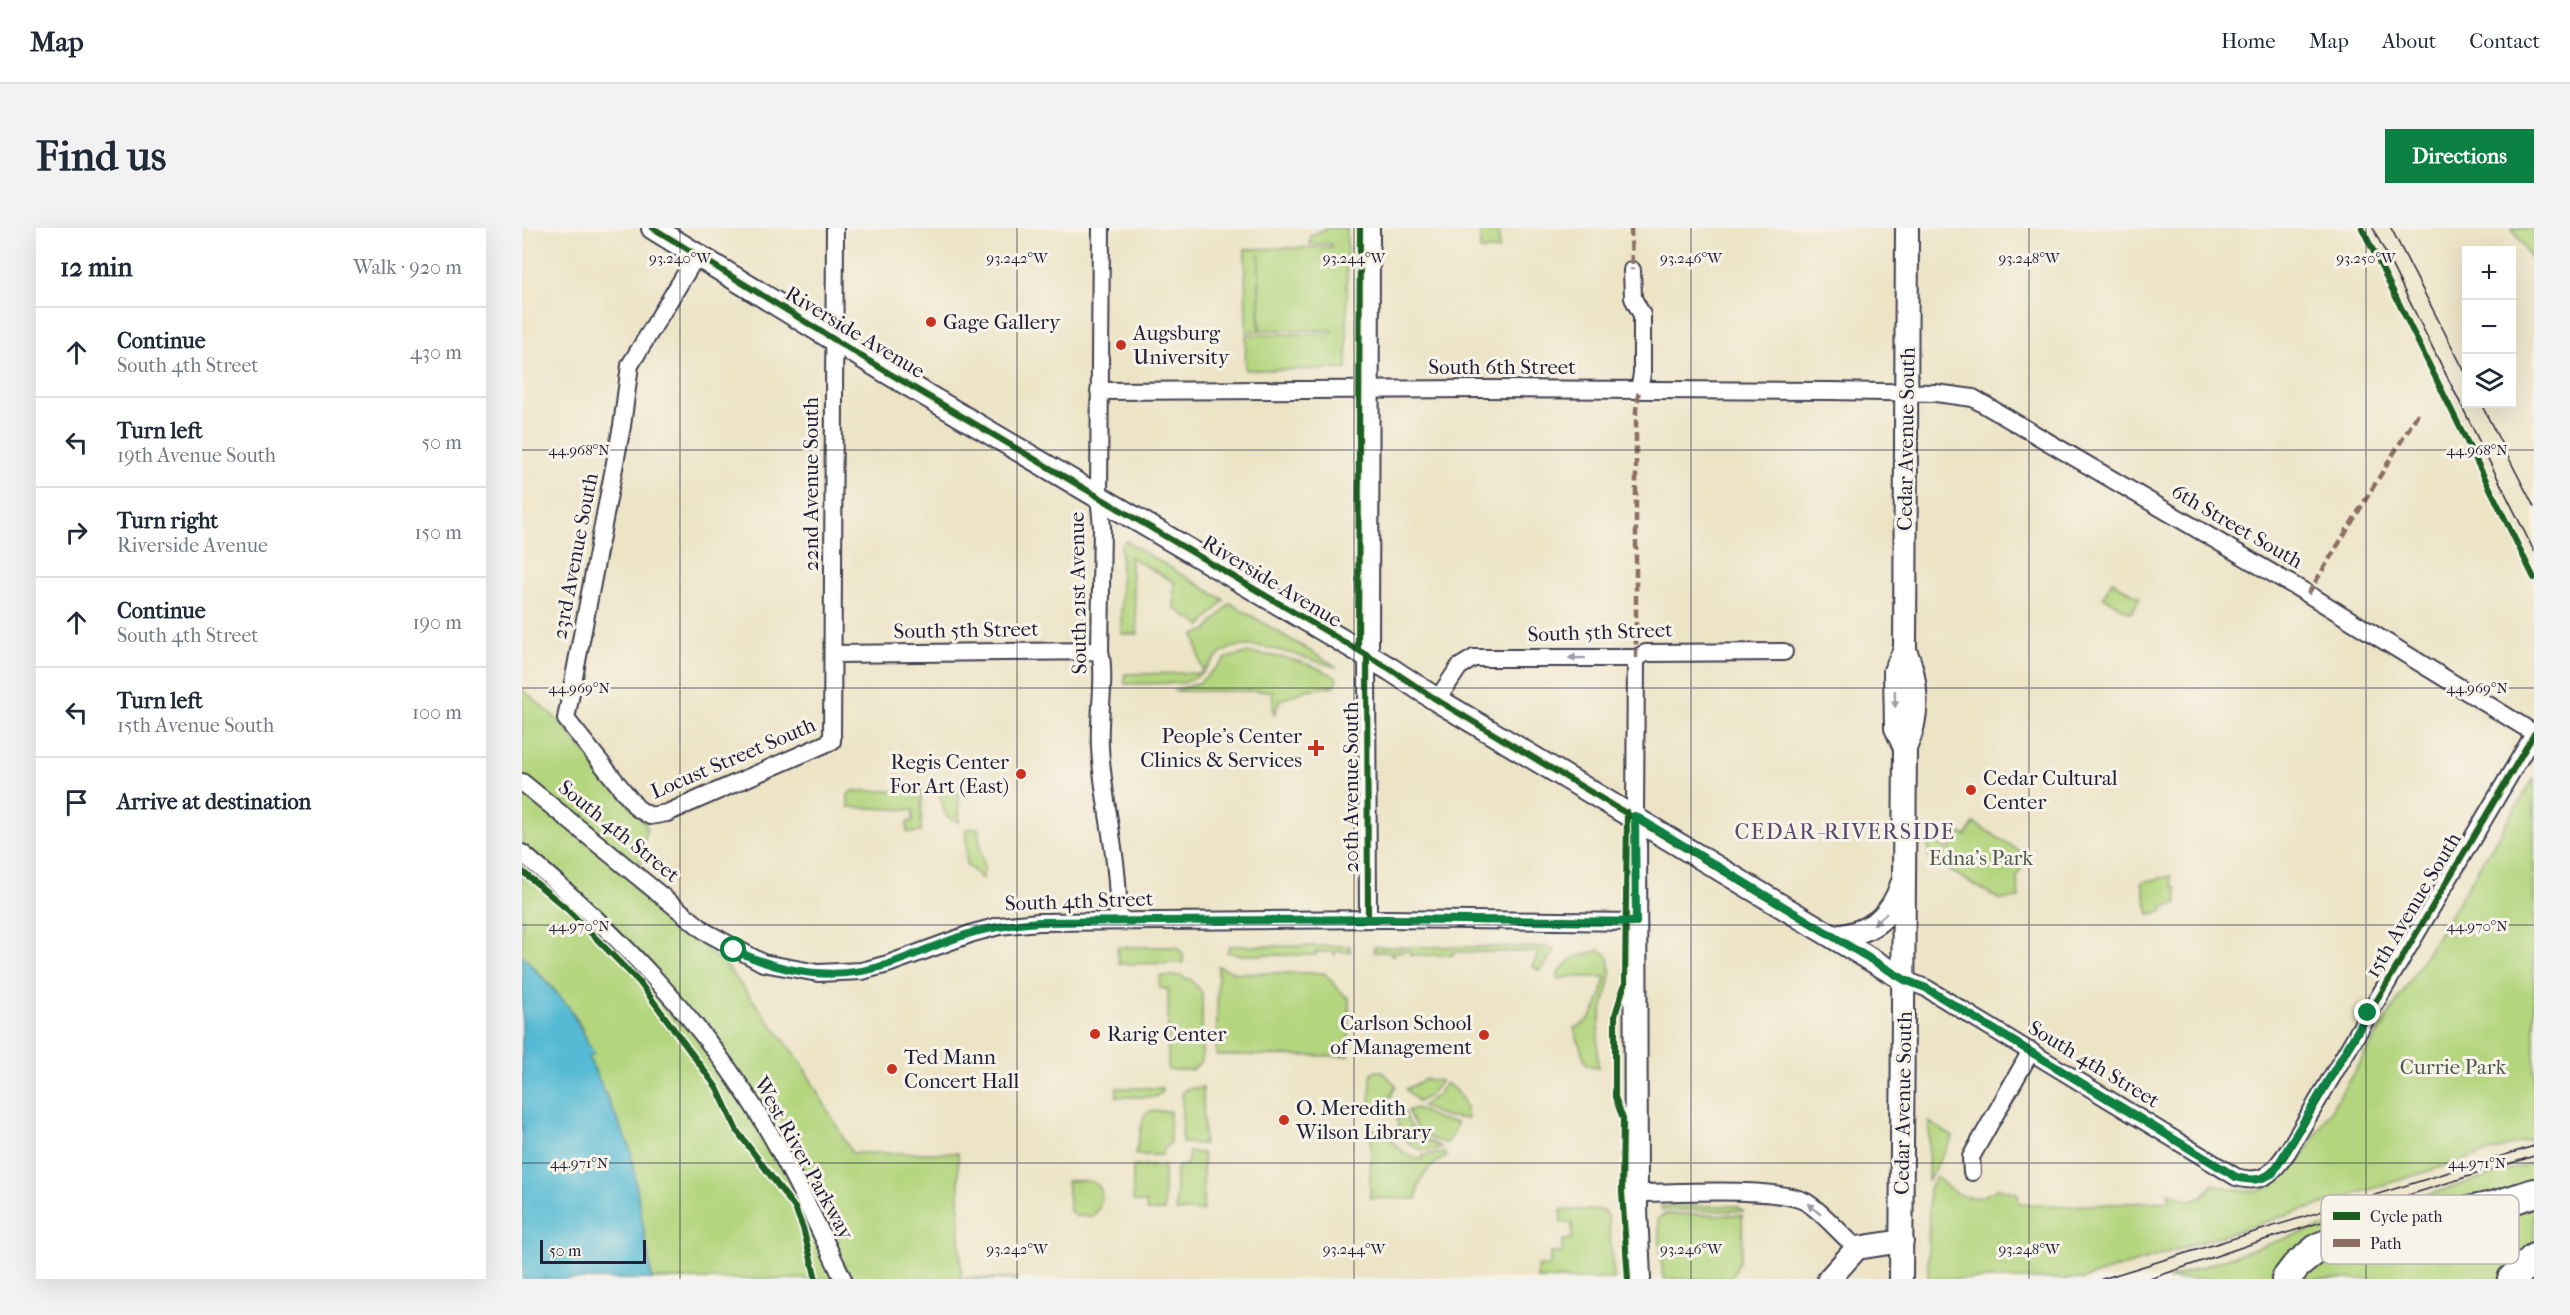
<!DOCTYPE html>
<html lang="en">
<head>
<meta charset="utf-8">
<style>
	:root { --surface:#fff; --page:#f2f2f3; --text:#1f2937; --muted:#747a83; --line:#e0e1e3; --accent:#0b8043 }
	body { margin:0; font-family:"IM FELL French Canon",serif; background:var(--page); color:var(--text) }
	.controls { position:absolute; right:18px; top:18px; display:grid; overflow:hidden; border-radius:0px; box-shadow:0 6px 24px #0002 }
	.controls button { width:54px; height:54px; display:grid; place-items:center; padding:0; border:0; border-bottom:2px solid var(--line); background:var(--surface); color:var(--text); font:30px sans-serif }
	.scale { position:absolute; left:18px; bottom:15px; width:106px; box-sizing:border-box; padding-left:6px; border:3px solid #22223b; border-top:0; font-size:16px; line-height:21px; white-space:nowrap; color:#22223b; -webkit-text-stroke:4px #f7f3e8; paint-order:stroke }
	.stop { position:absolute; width:18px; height:18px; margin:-14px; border:4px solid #0b8043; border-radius:50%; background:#fff }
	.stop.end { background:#0b8043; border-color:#fff; box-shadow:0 2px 6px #0008 }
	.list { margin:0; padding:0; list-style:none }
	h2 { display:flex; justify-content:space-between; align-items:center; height:78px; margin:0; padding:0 24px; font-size:26px }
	h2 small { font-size:20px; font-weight:400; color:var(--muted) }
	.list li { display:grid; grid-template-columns:39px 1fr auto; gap:18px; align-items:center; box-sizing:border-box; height:90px; padding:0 24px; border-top:2px solid var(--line) }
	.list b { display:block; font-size:22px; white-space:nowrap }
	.list p { margin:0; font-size:20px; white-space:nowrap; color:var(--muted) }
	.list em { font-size:20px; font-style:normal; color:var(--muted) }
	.icon { flex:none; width:33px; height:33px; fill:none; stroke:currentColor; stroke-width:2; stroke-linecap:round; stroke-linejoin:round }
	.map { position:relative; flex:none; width:2012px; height:1051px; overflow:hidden; border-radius:0px }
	header { display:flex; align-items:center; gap:36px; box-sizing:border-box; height:84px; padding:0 30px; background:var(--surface); border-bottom:2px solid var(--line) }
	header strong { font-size:28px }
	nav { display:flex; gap:33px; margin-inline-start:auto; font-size:21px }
	.intro { display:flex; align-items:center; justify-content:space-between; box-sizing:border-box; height:144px; padding:0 36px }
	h1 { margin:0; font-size:42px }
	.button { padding:15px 27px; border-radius:0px; background:var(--accent); color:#fff; font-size:21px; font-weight:700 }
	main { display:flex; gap:36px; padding:0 36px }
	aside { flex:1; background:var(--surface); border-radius:0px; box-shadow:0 6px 24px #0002 }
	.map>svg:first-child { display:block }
</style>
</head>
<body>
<header>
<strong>Map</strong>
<nav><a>Home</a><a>Map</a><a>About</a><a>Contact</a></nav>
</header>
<div class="intro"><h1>Find us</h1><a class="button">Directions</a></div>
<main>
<aside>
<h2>12 min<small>Walk · 920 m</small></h2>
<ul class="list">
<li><svg class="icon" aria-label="ahead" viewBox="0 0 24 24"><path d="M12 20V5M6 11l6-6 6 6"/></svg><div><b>Continue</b><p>South 4th Street</p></div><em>430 m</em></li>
<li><svg class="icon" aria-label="left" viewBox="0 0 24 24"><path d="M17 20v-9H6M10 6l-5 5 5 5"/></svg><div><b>Turn left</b><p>19th Avenue South</p></div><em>50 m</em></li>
<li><svg class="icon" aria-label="right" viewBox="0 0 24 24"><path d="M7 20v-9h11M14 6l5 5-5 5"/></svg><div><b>Turn right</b><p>Riverside Avenue</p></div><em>150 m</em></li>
<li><svg class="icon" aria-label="ahead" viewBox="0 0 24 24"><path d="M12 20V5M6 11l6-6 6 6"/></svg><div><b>Continue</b><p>South 4th Street</p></div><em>190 m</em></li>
<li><svg class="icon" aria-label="left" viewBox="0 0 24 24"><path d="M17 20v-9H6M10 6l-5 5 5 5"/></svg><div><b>Turn left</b><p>15th Avenue South</p></div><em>100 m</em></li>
<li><svg class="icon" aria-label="arrive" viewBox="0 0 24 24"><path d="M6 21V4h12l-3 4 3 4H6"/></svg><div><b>Arrive at destination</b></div></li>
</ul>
</aside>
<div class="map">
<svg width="2012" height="1051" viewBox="0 0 2012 1051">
	<rect width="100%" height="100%" fill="#f7f3e8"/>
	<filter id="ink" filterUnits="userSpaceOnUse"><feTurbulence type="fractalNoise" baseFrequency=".0167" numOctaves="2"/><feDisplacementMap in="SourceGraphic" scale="12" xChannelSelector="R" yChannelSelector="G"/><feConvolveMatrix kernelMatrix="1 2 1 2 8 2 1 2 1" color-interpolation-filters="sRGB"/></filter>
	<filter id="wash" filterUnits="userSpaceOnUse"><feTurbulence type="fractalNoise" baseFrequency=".008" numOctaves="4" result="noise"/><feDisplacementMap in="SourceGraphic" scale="24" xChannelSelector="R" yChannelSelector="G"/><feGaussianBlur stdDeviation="1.35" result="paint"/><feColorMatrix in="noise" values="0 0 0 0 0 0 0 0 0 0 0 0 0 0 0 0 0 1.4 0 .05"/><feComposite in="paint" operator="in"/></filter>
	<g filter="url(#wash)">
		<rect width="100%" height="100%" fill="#ede4c6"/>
		<path fill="#b3d57d" stroke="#6a7c5c" stroke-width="1.5" d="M805,0H825V141L723,142L724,107L810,105V102H738L737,26V103L724,104L723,21L809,19V16H788V8Z
			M958,0H977V22H958Z
			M1990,0H2012V36Z
			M604,313L702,372L679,398L652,380V354L608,329L616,406H599V317Z
			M1590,353L1618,370L1609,385L1581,369Z
			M708,375L815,439C786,433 735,408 705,422C686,431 687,446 661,455L603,456V446L681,445L672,407L685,402Z
			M725,425C755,427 789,433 815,450L812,458L784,462L758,472L752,488L750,463H651L677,455L705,430Z
			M0,461L37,493L125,598L118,642L111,659L206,740L278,833L330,925H436L439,1050L496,1051H130L108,920L67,830C70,794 23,753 0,727Z
			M2012,550V910L1561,1051H1406L1407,961L1414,948C1432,968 1451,978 1476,960L1495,965L1498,976L1548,978L1648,973L1646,963C1669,975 1675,978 1691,956L1720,963L1741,962L1762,949L1780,929Z
			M415,560H437V594L424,588Z
			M330,563H398L400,566L399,604H385V594L391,593V582L326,579V567Z
			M1452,595L1506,628L1495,649L1497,670L1478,672L1407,630L1406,611L1427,622L1437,604L1444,608Z
			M456,600L462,642L460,651L444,636V601Z
			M1649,648L1651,659H1654L1655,676L1641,679L1642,683L1627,686L1620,654Z
			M708,718H828V724L813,723V727L809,724H794V727H717L705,724Z
			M595,719H655L661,726V735L597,736Z
			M852,719H1028L1033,723L1018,743L1010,738L1017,724H931V727H888V723L872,724V727H869L868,724H852Z
			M1077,722L1085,726C1093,745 1085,764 1080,782C1075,801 1075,821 1076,840L1064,836L1052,800C1075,793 1078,769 1084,749H1046L1036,751V745L1051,730Z
			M696,738L714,745H802L824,769H827V828L694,827Z
			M638,748H661L662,751H668L680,764V833L670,842H646V761L637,760Z
			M852,843H859L874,857L869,869L865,868L859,881L853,883L848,879L849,848Z
			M904,851L919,853L907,868L896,874L884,861Z
			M924,855C938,864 945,875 946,891L920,888L900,878L916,866Z
			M681,859L682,916L660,915V865L664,861Z
			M595,860H640V864L634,869H595Z
			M894,880L916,891L935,895L932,905L925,915C906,913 892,901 886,883Z
			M628,883H648V916L642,921L640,927H613L622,888Z
			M882,883C888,904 901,911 919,919C894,930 874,909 875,884Z
			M1407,894L1431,909L1406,953Z
			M854,900C867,903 873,926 900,932L901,927L923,925L925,929C907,936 895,951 895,971L848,970L849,902Z
			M667,924L681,925V983H654V940L665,936Z
			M2012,934V959L1751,1048L1750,1051H1645L1758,1012Z
			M611,938H642V983H625L624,975L611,973Z
			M545,953C552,953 564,951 570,954C586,960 579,980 571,988H554L548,983Z
			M2012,973V1019L1981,1051H1772L1799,1028Z
			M1139,978H1215L1221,983L1140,982Z
			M1039,982H1080L1086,988L1092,1051H1015V1038H1028V1025H1040L1041,1012L1050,1011V995H1039Z
			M1144,986L1220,987C1221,1010 1223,1032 1208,1051H1141L1136,990Z"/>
		<path fill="#55bad4" stroke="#3c6e88" stroke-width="1.5" d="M0,727L46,778L72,826L67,830L108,920L130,1051H0Z"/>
	</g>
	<g filter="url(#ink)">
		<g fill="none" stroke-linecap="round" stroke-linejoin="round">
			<defs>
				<path id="street" d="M579,0L577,267L580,299L578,423C584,450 576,489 578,519C581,577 598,632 596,692
					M175,27L108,137L100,198L44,491L115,580L128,588L145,585L310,513L313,0
					M1110,42L1111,70L1120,87V146L1117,162
					M577,163L960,161L1308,163L1414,165L1451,170L1786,366L2012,505
					M311,426L578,423
					M845,428L846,691
					M915,472L937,439L952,430H1114L1124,425L1262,424
					M0,554L184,704L241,735L296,745L340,743L366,736L451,705L477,698L517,694L863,691L1114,694
					M1113,588L1114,430
					M0,625C95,705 185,796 247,904C275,952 297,1001 321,1051
					M1383,752L1404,760L1714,949C1741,957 1751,945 1766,923L2012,506
					M1450,944L1449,929L1509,823
					M1114,965C1151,965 1256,958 1284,974C1301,984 1318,1006 1335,1020"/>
				<path id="secondary" d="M131,0L365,144L868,441L915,472L1383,752
					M845,428L846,0
					M1383,520C1398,489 1396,453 1383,422L1385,0
					M1113,588L1114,981L1117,1051
					M1314,709C1349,704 1369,690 1380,656
					M1307,1051L1335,1020L1380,1013
					M1379,1051L1383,520L1374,500L1373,443L1383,422"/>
				<path id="highway" d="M1764,1051L1774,1038L1797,1019L1833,1006L1971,978L2012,965
					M1990,1051L2012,1030"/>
			</defs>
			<use href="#street" stroke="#403f50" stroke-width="20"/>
			<use href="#secondary" stroke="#403f50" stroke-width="26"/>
			<use href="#highway" stroke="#403f50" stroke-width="32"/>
			<use href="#street" stroke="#fff" stroke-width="16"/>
			<use href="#secondary" stroke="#fff" stroke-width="22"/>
			<use href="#highway" stroke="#fff" stroke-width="28"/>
			<path stroke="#22223b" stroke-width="1.5" d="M1851,0L2012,323
				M1869,0L1944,146
				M1959,176L2012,279
				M1580,1051L2012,918
				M1628,1051L1729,1016L2012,928"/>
			<path stroke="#8d6e63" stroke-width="4.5" stroke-dasharray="9 4.5" stroke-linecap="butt" d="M1109,0L1110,42
				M1786,366L1897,184
				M1114,430V182L1117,162"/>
			<defs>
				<path id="cycleway" d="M131,0L365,144L868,441L915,472L1383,752L1404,760L1714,949C1741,957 1751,945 1766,923L2012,506
					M1840,0L2012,350
					M836,422L838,0
					M845,428L846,691L1114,694
					M1105,584L1103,755L1093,787V869L1101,891L1100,964L1106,1051
					M0,643L46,682L118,755L195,860L215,903L273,980L281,1000L294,1051"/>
			</defs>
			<use href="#cycleway" stroke="#f7f3e8" stroke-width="10"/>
			<use href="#cycleway" stroke="#1b5e20" stroke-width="6"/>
		</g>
		<defs><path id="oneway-solid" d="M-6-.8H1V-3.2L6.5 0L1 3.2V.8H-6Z" transform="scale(1.5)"/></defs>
		<g fill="#9c9ca7">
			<use href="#oneway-solid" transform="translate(1055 430) rotate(-179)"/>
			<use href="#oneway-solid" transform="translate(1373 471) rotate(89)"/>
			<use href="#oneway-solid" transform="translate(1358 691) rotate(140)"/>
			<use href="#oneway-solid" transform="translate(1292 981) rotate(-140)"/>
		</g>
	</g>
	<g fill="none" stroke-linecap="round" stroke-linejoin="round" filter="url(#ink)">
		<path stroke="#0b8043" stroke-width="8" d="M212,722C261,745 315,754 367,736C396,726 424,712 453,704C474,698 495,696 517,694L863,691L1114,694L1113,588L1383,752L1404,760L1714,949C1729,953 1738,953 1751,945L1846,785"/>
	</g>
	<path fill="none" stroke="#22223b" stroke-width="1.5" stroke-opacity="0.45" d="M158,0V1051M495,0V1051M832,0V1051M1169,0V1051M1507,0V1051M1844,0V1051M0,222H2012M0,460H2012M0,697H2012M0,935H2012"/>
	<g fill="#c8321e" stroke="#f7f3e8" stroke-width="2">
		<circle cx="409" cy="94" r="6"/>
		<circle cx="599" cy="117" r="6"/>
		<path d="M791 511h6v6h6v6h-6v6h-6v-6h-6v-6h6z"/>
		<circle cx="499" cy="546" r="6"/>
		<circle cx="1449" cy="562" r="6"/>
		<circle cx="573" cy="806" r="6"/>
		<circle cx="962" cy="807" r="6"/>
		<circle cx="370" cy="841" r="6"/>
		<circle cx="762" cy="892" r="6"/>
	</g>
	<g text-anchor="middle" stroke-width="6" stroke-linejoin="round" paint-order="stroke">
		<g font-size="21" fill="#22223b" stroke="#f7f3e8" text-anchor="start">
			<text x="421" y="101">Gage Gallery</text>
			<text x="611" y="112">Augsburg<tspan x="611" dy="24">University</tspan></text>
			<text x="780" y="515" text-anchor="end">People's Center<tspan x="780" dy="24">Clinics &amp; Services</tspan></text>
			<text x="487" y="541" text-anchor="end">Regis Center<tspan x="487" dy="24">For Art (East)</tspan></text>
			<text x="1461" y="557">Cedar Cultural<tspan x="1461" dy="24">Center</tspan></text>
			<text x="950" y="802" text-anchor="end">Carlson School<tspan x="950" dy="24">of Management</tspan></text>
			<text x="585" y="813">Rarig Center</text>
			<text x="382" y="836">Ted Mann<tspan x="382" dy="24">Concert Hall</tspan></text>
			<text x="774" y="887">O. Meredith<tspan x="774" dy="24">Wilson Library</tspan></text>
		</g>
		<g font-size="21" fill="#22223b" stroke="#f7f3e8">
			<text transform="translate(333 104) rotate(31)" y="7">Riverside Avenue</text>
			<text x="980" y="146">South 6th Street</text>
			<text transform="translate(1384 211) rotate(-89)" y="7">Cedar Avenue South</text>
			<text transform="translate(289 256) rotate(-90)" y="7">22nd Avenue South</text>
			<text transform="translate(1715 298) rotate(30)" y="7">6th Street South</text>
			<text transform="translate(53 328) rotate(-79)" y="7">23rd Avenue South</text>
			<text transform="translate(750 353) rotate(31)" y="7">Riverside Avenue</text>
			<text transform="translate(556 365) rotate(-91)" y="7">South 21st Avenue</text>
			<text transform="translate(444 402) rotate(-1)" y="7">South 5th Street</text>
			<text transform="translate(1078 404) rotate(-2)" y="7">South 5th Street</text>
			<text transform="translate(211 530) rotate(-23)" y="7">Locust Street South</text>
			<text transform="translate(829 559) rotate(-90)" y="7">20th Avenue South</text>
			<text transform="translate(97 603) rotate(39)" y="7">South 4th Street</text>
			<text transform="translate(557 673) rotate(-2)" y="7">South 4th Street</text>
			<text transform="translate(1891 677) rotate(-59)" y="7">15th Avenue South</text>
			<text transform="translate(1572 836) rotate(31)" y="7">South 4th Street</text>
			<text transform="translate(1381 875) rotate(-89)" y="7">Cedar Avenue South</text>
			<text transform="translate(282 930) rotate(61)" y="7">West River Parkway</text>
		</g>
		<g font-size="21" fill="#4e584f" stroke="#f7f3e8">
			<text x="1459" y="637">Edna's Park</text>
			<text x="1931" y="846">Currie Park</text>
		</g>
		<g font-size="22" letter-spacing="1.5" fill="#594a70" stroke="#f7f3e8">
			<text x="1323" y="611">CEDAR-RIVERSIDE</text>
		</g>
	</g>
	<rect x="1799" y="967" width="198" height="69" rx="9" fill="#f7f3e8" stroke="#b7b4b4" stroke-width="1.5"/>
	<rect x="1811" y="984" width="27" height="8" fill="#1b5e20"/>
	<rect x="1811" y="1011" width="27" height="8" fill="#8d6e63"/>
	<g font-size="16" fill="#22223b">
		<text x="1848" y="994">Cycle path</text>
		<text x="1848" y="1021">Path</text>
	</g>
	<g font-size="15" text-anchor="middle" fill="#22223b" stroke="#f7f3e8" stroke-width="6" stroke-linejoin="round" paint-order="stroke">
		<text x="158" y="35">93.240°W</text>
		<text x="495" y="35">93.242°W</text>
		<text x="832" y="35">93.244°W</text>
		<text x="1169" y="35">93.246°W</text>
		<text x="1507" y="35">93.248°W</text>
		<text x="1844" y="35">93.250°W</text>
		<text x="1955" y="227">44.968°N</text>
		<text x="57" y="227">44.968°N</text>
		<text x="1955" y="465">44.969°N</text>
		<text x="57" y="465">44.969°N</text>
		<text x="1955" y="703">44.970°N</text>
		<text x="57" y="703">44.970°N</text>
		<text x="1955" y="940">44.971°N</text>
		<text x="57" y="940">44.971°N</text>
		<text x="495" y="1026">93.242°W</text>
		<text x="832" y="1026">93.244°W</text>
		<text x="1169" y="1026">93.246°W</text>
		<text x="1507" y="1026">93.248°W</text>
	</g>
</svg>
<div class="controls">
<button>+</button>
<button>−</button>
<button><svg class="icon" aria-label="layers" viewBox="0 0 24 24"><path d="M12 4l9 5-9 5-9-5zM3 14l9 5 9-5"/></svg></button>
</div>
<div class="scale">50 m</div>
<div class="stop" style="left:212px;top:722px"></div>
<div class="stop end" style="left:1846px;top:785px"></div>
</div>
</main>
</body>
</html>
